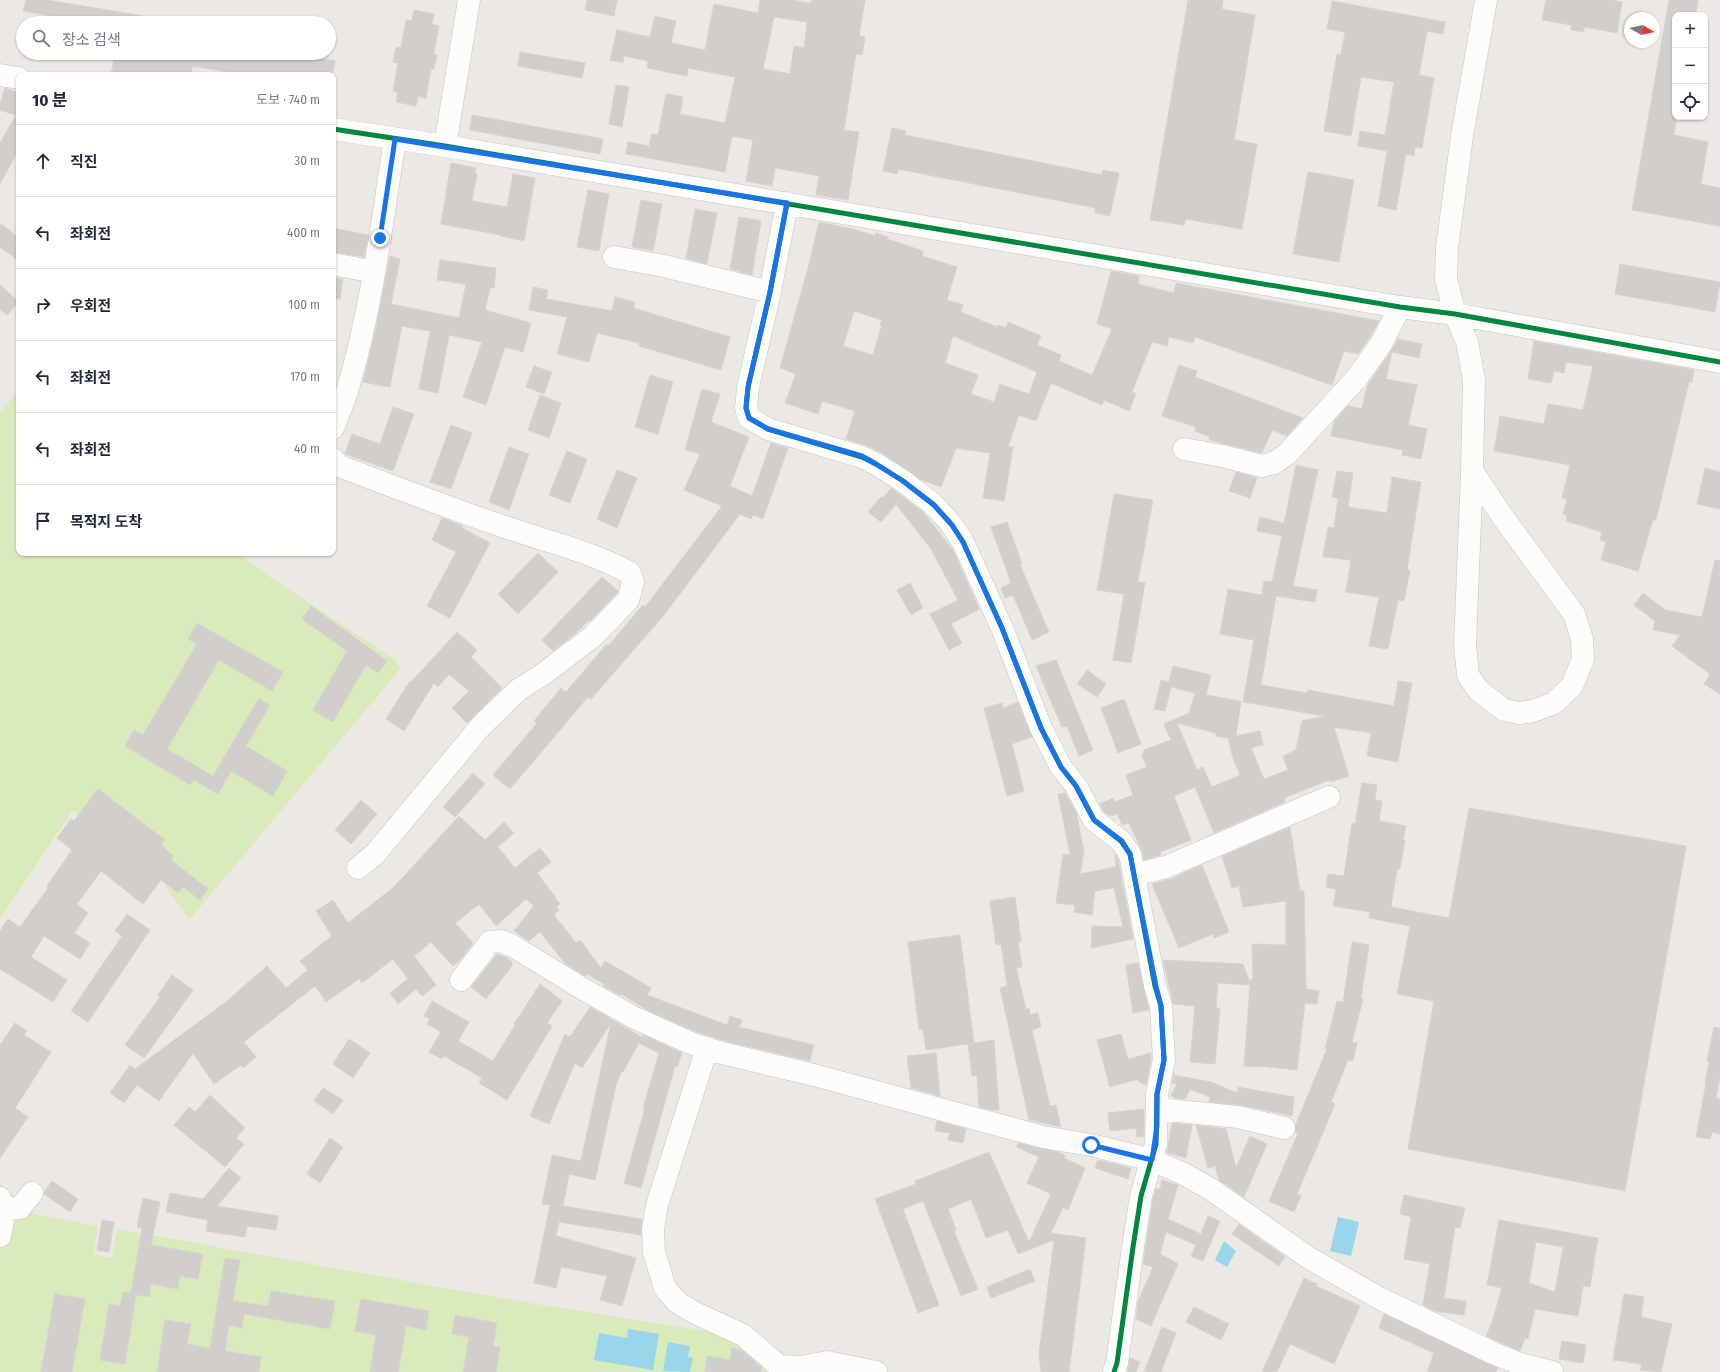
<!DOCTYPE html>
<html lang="ko">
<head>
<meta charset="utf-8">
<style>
	:root { --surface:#fff; --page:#f6f6f7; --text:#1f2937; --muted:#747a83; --line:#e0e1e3 }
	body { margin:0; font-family:"Fira Sans Condensed","Noto Sans KR",sans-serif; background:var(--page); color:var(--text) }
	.controls { position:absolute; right:12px; top:12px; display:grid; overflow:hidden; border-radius:8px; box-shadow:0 1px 3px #0004 }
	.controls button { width:36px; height:36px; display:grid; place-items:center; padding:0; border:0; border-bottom:1px solid var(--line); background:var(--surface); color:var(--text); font:20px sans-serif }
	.compass { position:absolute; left:1624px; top:12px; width:36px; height:36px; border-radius:50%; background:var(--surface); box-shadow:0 1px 3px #0004; rotate:99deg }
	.stop { position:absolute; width:12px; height:12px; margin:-9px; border:3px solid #1a73e8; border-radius:50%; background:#fff }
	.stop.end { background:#1a73e8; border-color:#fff; box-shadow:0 1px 4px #0008 }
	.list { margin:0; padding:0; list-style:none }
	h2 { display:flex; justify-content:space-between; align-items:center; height:52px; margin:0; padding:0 16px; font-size:17px }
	h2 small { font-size:13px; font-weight:400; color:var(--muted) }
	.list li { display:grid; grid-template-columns:26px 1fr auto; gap:12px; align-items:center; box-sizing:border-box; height:72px; padding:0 16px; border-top:1px solid var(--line) }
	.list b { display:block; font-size:15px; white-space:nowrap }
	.list em { font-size:13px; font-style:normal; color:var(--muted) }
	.icon { flex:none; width:22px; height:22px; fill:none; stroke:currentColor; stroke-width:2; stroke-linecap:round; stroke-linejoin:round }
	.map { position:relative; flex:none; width:1720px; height:1372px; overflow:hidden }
	.search { position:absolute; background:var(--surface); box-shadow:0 1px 3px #0004; left:16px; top:16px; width:320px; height:44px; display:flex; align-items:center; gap:10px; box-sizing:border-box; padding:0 14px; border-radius:22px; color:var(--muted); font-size:15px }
	.panel { position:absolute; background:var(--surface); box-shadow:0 1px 3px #0004; left:16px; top:72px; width:320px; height:484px; border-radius:8px }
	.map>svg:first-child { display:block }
</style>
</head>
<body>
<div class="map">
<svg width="1720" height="1372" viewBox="0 0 1720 1372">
	<rect width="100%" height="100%" fill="#ece8e4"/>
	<path fill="#d9eabb" d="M19,389V553H238L270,577L394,659L401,668L190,919L166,888L163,879L73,810L0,919V412Z
		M0,1184L36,1215L98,1226L93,1254L112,1258L117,1229L523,1302L725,1334L760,1352L835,1372H0Z"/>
	<path fill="#99d6ec" d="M1338,1217L1359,1222L1351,1256L1330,1251Z
		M1224,1241L1236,1251L1227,1267L1215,1260Z
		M628,1329L659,1334L653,1370L594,1360L599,1333L627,1338Z
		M668,1342L690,1346L688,1357L693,1358L690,1372L663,1371Z"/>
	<path fill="#d1cecb" stroke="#d7d4d0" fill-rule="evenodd" d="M26,0H47L143,16V23H91L23,11Z
		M587,0H617L614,16L585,10Z
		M760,0H791L811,3L812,0H865L859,36L865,37L862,55L856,54L844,130L859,132L848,200L816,195L819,176L775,168L772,186L746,181L753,140L732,136L725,172L626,154L628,142L649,146L652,134L658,135L666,94L683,97L680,114L725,123L735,77L688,68L687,76L647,68L648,61L624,56L623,63L610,60L617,30L650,37L655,16L676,21L671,43L705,50L714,4L758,13ZM774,17L807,22L804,48L794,46L790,74L763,69Z
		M1188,0H1223L1222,9L1255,15L1234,140L1257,144L1242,229L1186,219L1184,225L1150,220Z
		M1546,0H1612L1622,2L1617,33L1584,27V32L1571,30L1572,25L1542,20Z
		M1669,0H1698L1696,15H1675V117H1677L1674,135L1708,142L1701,184L1720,188V226L1632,210Z
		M1332,1L1445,22L1443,34L1427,31L1419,75L1434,78L1422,148L1415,147L1414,156L1406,154L1396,210L1378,206L1387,151L1358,146L1360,131L1385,135L1394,82L1361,77L1351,136L1324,131L1337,54L1341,55L1345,32L1327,29Z
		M414,10L434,14L432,24L439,26L434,54L437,55L434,69H431L426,98L418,96L416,106L396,102L398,93L393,91L398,63L393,62L396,47L401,48L406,20L412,21Z
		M520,52L585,63L582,78L518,66Z
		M115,53H285L335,61L332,75H246L192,66L191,75H111Z
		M616,85L629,87L622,127L609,124Z
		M5,88L19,93V149L0,184V143L16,115L0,110V104Z
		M472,115L603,139L600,154L470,130Z
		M892,128L906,131L905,135L1102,175L1103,170L1119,173L1110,216L1095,213L1096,208L898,169L897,174L883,171Z
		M451,163L476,168L475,174H477L472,201L507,207L513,174L535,178L524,241L501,236V235L441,224Z
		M1308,172L1354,180L1339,262L1293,254Z
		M588,190L609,194L599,251L577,247Z
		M641,200L662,204L653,251L632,247Z
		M695,209L717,213L707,264L686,258Z
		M739,217L761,221L752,275L730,269Z
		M819,222L853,229L875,236L876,233L888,237L887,239L923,251L922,256L957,267L947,300L963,305L961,312L997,327L998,325L1006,328L1008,322L1041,336L1037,345L1061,355L1059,361L1092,375L1112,329L1097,324L1111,271L1139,276L1138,284L1174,293L1176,283L1379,321L1370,337L1358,354L1344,351L1332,385L1195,337L1193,343L1169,337L1167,346L1152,342L1132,392L1136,394L1129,411L1104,400L1102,405L1051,383L1036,421L1019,415L1008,447H1013L1004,501L983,498L990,453L956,448L941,487L922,480L882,453L866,445L846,439L855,411L822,401L818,414L785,403L796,374L780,368L808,268ZM854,311L882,320L880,325H882L873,355L843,346ZM953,336L1037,372L1029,394L1000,384L994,402L971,394L978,375L945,363Z
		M0,223L19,238V261L0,247Z
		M333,228L368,235L364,257L333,252Z
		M390,256L400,259L391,304L459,318L466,284L437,280L440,260L496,268L494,288H490L485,310L531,323L523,352L505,347L486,405L463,397L482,342L449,335L438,393L419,389L430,331L402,326L390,387L363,382L376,329Z
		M1620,264L1720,282L1715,312L1615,294Z
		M333,277L343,279L340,299H333Z
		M0,285L19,302L7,315L0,309Z
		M533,287L548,290L546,299L612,311L615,297L635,302L633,308L730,337L721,370L639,346V343L597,333L589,362L557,354L567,317L529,310Z
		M1398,339L1422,344L1419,358L1392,352L1386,379L1417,385L1408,425L1427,429L1421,459L1402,455L1403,450L1331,436L1334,421L1348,406L1362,409L1367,386L1391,351Z
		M1534,341L1694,370L1692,382H1689L1656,520H1653L1638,571L1601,560L1606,542L1600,540L1602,532L1566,521L1567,515L1563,514L1567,499L1562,498L1570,465L1494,451L1500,416L1544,424L1548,404L1583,410L1593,366L1566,362L1564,373L1554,371L1551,383L1528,379Z
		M1179,365L1197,371L1195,377L1303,418L1287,436L1272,430L1262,453L1209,440L1210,437L1195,431L1196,427L1162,416Z
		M534,366L552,372L544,394L526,387Z
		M650,375L673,382L658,434L635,427Z
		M702,389L720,394L711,422L749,437L730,486L752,496L771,443L788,448L763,519L753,515L751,519L740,514L664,615L591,699L588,697L510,789L493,775L537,723L534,721L561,688L566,692L606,645L608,646L643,605L645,607L722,506L684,490L700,454L685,450Z
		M540,395L561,403L549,438L528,430Z
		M393,407L414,414L393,471L345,454L352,434L380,444Z
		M451,425L472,433L451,489L430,482Z
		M509,447L529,454L509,510L489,502Z
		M567,451L587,459L570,503L549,495Z
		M1296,465L1318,470L1293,586L1317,590L1315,602L1276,596L1261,685L1307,693L1308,690L1394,706L1398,681L1412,683L1398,762L1367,756L1371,733L1334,727L1349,776L1330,782L1329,780L1284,798L1285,802L1214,833L1195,787L1174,796L1191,840L1160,852L1161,855L1144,860L1142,851L1129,823L1122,825L1117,814L1110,816L1104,812L1100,804L1113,798L1115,802L1133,795L1126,775L1147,767L1142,756L1144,750L1171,740L1164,724L1189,713L1195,693L1171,687L1165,711L1154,709L1161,680L1169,682L1173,666L1211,675L1206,695L1241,701L1236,736L1260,731L1263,745L1251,748L1264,779L1288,770L1283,756L1296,750L1302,721L1325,716L1243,702L1254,640L1220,634L1228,589L1262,595L1264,581L1272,582L1282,536L1257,531L1260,517L1284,523ZM1177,723L1216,733V736L1228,738L1233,758L1240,775L1212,787L1203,767L1197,770Z
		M1705,468L1720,472V509L1697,504Z
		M617,470L637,478L617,528L597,519Z
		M1337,471L1353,473L1348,507L1387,513L1392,477L1421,482L1407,570H1410L1404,601L1398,600L1388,649L1369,646L1379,597L1346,592L1351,560L1323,557L1328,527L1334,528L1338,498L1332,497Z
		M1236,472L1257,478L1250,498L1229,491Z
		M891,488L923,512L953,550L979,609L951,624L962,643L949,650L930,614L958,600L931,549L896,504L881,522L868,512L881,497L883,498Z
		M1114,494L1153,500L1138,582L1145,583L1131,663L1113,660L1124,594L1097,590Z
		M442,518L463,526L462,528L490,543L450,618L427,606L456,552L432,540Z
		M1007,522L1022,564L1020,565L1049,632L1032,640L1013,595L1005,598L1001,588L1011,583L991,527Z
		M538,553L558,572L518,614L498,594Z
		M1715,560L1720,561V694L1704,684L1710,674L1672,646L1680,635L1653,630L1655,621L1634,605L1643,593L1665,610L1702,617Z
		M602,577L618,591L617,593L590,621L589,620L576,633L553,651L542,640Z
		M910,583L923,608L911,615L897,590Z
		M311,606L387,661L378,673L366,665L333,722L313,710L347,651L302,619Z
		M197,623L283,672L272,691L219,660L167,749L213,776L259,698L270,705L246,746L287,771L273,796L231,771L218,794L194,780L190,785L125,746L134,730L143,735L197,644L188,639Z
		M457,632L477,650L471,657L502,688L467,723L452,708L469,691L449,674L438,687L434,683L404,731L386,719L410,681L411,682Z
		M1056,660L1093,750L1079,756L1067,726L1062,727L1036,666Z
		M1087,670L1106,684L1097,697L1077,684Z
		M1124,699L1141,744L1118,753L1101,708Z
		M1018,702L1032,737L1012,744L1024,791L1007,796L984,708L1002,703L1003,708Z
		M473,773L485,784L455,817L443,807Z
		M1362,783L1377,785L1375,800L1382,801L1379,821L1406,826L1403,839L1405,840L1400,869H1397L1391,907L1449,918L1469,808L1686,846L1625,1191L1408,1149L1434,1001L1397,994L1410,926L1369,918L1370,912L1333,906L1336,889L1326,887L1328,874L1344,876L1352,823L1355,824Z
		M98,789L165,840L161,845L174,856L171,860L208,889L200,900L183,887L178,893L161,880L143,904L101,871L77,904L88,913L74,933L90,943L80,959L44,936L31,957L67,980L53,1002L0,969V931L8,919L20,927L48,888L47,886L72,850L57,838L71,819L74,821Z
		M1065,793L1076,812L1084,851L1080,874L1116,867L1115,854L1118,859L1133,939L1091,948L1092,926L1123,927L1114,888L1095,891L1092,915L1074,912L1075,905L1056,903L1063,854L1070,855L1058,794Z
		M361,800L377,814L351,844L335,830Z
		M459,816L485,840L504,822L514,833L498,847L515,868L540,848L551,862L537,873L556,898V900L560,904L556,907L559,910L554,915L576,943L580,940L601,968L605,961L651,988L647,995L727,1025L730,1016L742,1020L739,1027L814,1045L810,1061L725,1041L697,1032L651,1012L621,994L620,995L603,986L604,984L587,974L585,976L565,963L540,932L529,941L514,931L534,906L526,899L496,926L479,904L455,923L473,943L463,957L453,966L431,942L414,956L436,985L422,996L416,989L398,1004L390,993L408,979L393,959L362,983L359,979L326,1002L315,986L244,1042L256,1057L243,1068L241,1065L214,1084L193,1053L159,1101L137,1085L124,1103L110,1093L130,1065L135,1069L227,1001L267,966L286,988L308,970L300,961L332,936L316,911L333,900L348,923L394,887Z
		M1290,827L1300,891H1304L1306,989L1319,991L1317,1004L1305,1003L1297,1070L1259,1066V1067L1244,1066L1250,985L1218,983L1216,1008L1220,1009L1215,1064L1190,1062L1195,1006L1173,1004L1163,960L1243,964L1250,983V980L1253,979L1252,944L1286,945V901L1243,907L1239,886L1232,888L1222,856Z
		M1202,865L1229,932L1214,938L1213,934L1179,948L1152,884L1171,879Z
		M1015,897L1021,941L1018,942L1022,967L1016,968L1026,1009L1029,1008L1030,1015L1038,1013L1041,1027L1032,1030L1050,1106L1056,1105L1061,1127L1029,1120L1000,988L1007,986L1001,944L996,945L990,901Z
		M127,914L150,930L88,1022L71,1011L122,936L115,931Z
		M960,935L974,1043L926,1050L923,1029L919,1030L908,942Z
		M1352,942L1369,945L1361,998L1363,999L1352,1042L1357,1043L1353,1061L1348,1060L1331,1102L1335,1104L1297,1194L1301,1196L1294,1212L1269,1201L1298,1133L1295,1132L1296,1124L1327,1049H1325L1337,1001L1343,1002Z
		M497,954L506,957L512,962V966L486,999L471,987Z
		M1138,963L1149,1010L1133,1013L1126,965Z
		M172,975L193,990L144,1058L125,1045L160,997L158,995Z
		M540,984L562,1001L547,1023L552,1026L507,1100L479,1083L482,1078L444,1056L442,1059L429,1052L441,1032L427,1024L430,1019L424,1016L432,1001L469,1022L458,1041L493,1061L515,1025L514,1024Z
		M590,1007L642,1037L643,1035L682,1053L677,1067L675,1066L641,1188L624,1183L645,1108H643L659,1053L638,1043L641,1039L623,1072L622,1071L616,1085L595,1180L569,1174L563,1206L642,1219L641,1235L559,1222L556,1236L636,1258L622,1306L600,1300L607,1276L561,1267L556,1288L534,1283L550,1205L542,1204L552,1155L581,1161L611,1023L582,1068L575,1063L549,1124L530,1116L565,1034L570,1037Z
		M15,1023L27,1031L24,1035L51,1052L15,1108L28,1117L0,1158V1045Z
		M1714,1027L1720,1028V1077L1716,1098L1720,1099V1134L1712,1132L1710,1139L1696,1137L1706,1084H1705L1709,1061H1707Z
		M1121,1034L1128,1059L1151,1053V1059L1146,1085L1138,1081V1079L1110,1087L1097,1040Z
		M349,1039L370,1053L353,1078L333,1064Z
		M994,1040L999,1110H992L979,1107L977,1075L972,1076L968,1044Z
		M936,1053L940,1096L911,1088L907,1056Z
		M1174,1072V1075L1211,1082L1237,1093L1238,1087L1294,1097L1292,1116L1241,1105L1209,1102L1210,1097L1190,1089L1185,1099L1175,1098L1171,1096L1177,1084L1172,1083Z
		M323,1088L343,1100L333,1114L314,1101Z
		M210,1095L245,1128L236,1138L244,1144L225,1167L174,1125L189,1107L195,1112Z
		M1144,1109V1136L1137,1137L1136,1128L1110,1131L1108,1113Z
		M937,1121L966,1129L963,1143L948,1140L950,1133L935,1131Z
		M1172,1123L1192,1125L1186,1158L1167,1153Z
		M1196,1125L1226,1129L1236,1168L1250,1136L1267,1144L1244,1197L1219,1180L1215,1166L1208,1168Z
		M330,1138L343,1147L320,1183L307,1174Z
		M1018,1143L1058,1152L1065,1155L1064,1158L1085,1168L1068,1210L1063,1207L1051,1233L1086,1238L1069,1372H1041L1039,1354L1054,1240L1018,1254L1008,1230L986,1238L971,1199L948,1209L956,1230L954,1231L978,1289L961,1296L923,1201L903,1209L939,1305L918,1313L875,1199L916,1184L915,1181L989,1152L1029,1242L1051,1194L1027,1183L1039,1157L1017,1147Z
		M1098,1160L1131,1168L1128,1179L1095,1168Z
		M229,1168L241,1178L217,1206L278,1216L276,1230L247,1226L245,1237L206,1231L208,1220L166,1212L170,1193L203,1199Z
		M1162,1180L1178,1185L1168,1219L1201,1234L1208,1216L1220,1221L1203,1261L1191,1256L1196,1245L1166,1232L1160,1254L1178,1264L1151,1326L1136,1319L1138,1302L1153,1267L1143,1264L1153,1199L1156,1189H1160Z
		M52,1181L78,1199L70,1212L44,1194V1192Z
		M1404,1195L1465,1208L1460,1228L1455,1227L1444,1298L1466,1301L1464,1315L1434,1311L1423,1305L1430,1264L1404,1259L1411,1217L1400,1214Z
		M143,1198L160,1202L151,1245L203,1254L198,1279L180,1276L178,1289L151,1284L149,1297L131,1294L142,1228L137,1227Z
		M102,1220L114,1222L109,1252L97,1250Z
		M1499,1220L1598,1238L1590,1287L1583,1286L1578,1316L1535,1309L1528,1339L1525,1338L1520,1351L1486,1336L1492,1322L1502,1288L1487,1285ZM1536,1242L1563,1247L1555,1292L1529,1283Z
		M1239,1224L1285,1257L1279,1266L1232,1234Z
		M225,1258L240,1260L233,1301L268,1306L271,1291L335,1301L330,1329L244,1314L242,1328L229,1325L225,1351L261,1357L259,1372H157L165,1320L191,1324L187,1344L210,1348Z
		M1030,1269L1035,1281L991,1298L987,1287Z
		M1304,1278L1317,1284L1316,1286L1360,1306L1334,1364L1290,1344L1277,1372H1262Z
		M123,1292L136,1294L125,1364L100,1360L109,1304L120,1306Z
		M55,1294L85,1299L72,1372H41Z
		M1624,1294L1644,1297L1641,1317L1672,1324L1661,1372L1640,1370L1642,1364L1613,1360Z
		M361,1299L429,1311L426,1330L406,1326L398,1372H370L376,1335L355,1331Z
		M1194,1307L1229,1324L1221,1340L1186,1322Z
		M1384,1314L1498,1368L1496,1372H1427L1434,1353L1379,1328Z
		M455,1315L497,1323L493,1346L500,1347L496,1372H463L469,1337L452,1334Z
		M1162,1327L1176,1333L1161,1372H1144Z
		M1562,1341L1586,1345L1583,1363L1559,1359Z
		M732,1348L741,1350L755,1362V1364L761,1367V1372H705L707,1356L730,1360Z
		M1130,1358L1140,1362L1136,1372H1127Z"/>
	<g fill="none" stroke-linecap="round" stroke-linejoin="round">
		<defs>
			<path id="minor" d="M0,75L19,78
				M333,129L445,146L1400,307L1455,314L1720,362
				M445,146L469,0
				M787,203L770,292L748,387L746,408L749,418L768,429L862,457L876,464L903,481L934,505L952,525L963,542L1002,628L1041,728L1061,767L1076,786L1094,820L1121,841L1130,854L1155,986L1161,1006L1164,1060L1157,1094L1156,1144L1141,1196L1133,1247L1117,1363L1114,1372
				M614,257L664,266L770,292
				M333,264L374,272
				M333,428C338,415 344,402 348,388C372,307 382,222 395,139
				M1184,449L1222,456L1262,466L1274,463L1287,454L1356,379L1381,344L1400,307
				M333,459L339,466C395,487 451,509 508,528C549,542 592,552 630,573L633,583L628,600L592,637L542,675L518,690L481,726L375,854L358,868
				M1472,471L1505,520L1574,614L1582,639L1583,659L1572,686L1554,703L1533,711L1519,713L1504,710L1478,690L1468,675L1465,645L1472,471L1474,380L1467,342L1455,314L1446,279L1447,248L1462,136L1486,0
				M1135,875L1166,867L1329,797
				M461,980L490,942L501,941L513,946L583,989L635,1018L693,1044L722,1053L814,1075L1043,1137L1091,1145L1152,1160L1184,1174L1212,1190L1309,1258L1379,1298L1493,1353L1520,1364L1552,1372
				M707,1048L657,1205L653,1229L654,1252L665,1288L677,1302L693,1312L743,1335L779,1366L801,1367L827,1362L876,1372
				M1157,1109L1238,1117L1284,1128
				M0,1198L5,1209L0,1236
				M5,1209L20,1208L32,1193"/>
		</defs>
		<use href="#minor" stroke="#c5c4c5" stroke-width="23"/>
		<use href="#minor" stroke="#fcfcfb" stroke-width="22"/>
		<defs>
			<path id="cycleway" d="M333,129L445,146L1400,307L1455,314L1720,362
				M787,203L770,292L748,387L746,408L749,418L768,429L862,457L876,464L903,481L934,505L952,525L963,542L1002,628L1041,728L1061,767L1076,786L1094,820L1121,841L1130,854L1155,986L1161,1006L1164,1060L1157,1094L1156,1144L1141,1196L1133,1247L1117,1363L1114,1372"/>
		</defs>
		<use href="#cycleway" stroke="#fff" stroke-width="8"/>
		<use href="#cycleway" stroke="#00873e" stroke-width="5"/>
	</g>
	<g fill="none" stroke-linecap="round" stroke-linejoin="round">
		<path stroke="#1a73e8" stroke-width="5" d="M380,238L395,139L787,203L770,292L748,387L746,408L749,418L768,429L862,456L876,464L903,481L934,505L952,525L963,542L1002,628L1041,728L1061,767L1076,786L1094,820L1122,841L1130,854L1156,986L1161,1006L1164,1060L1157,1094V1126L1152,1160L1091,1145"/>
	</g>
</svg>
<div class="controls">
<button>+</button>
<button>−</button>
<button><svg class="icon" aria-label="locate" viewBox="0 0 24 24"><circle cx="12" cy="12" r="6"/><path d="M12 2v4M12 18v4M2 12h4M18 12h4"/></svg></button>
</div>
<svg class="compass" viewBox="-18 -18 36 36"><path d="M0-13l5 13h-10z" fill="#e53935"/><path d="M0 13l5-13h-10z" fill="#747a83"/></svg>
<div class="stop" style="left:1091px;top:1145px"></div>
<div class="stop end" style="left:380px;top:238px"></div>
<div class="search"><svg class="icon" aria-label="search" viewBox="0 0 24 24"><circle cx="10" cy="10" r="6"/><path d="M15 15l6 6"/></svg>장소 검색</div>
<section class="panel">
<h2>10 분<small>도보 · 740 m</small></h2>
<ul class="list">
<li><svg class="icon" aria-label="ahead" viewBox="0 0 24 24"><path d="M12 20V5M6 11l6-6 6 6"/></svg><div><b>직진</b></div><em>30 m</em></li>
<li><svg class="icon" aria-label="left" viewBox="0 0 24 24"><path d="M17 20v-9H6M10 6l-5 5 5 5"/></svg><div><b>좌회전</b></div><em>400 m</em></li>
<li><svg class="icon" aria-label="right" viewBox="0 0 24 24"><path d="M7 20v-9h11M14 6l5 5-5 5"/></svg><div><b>우회전</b></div><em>100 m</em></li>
<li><svg class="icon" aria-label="left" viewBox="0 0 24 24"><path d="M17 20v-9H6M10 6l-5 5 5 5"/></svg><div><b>좌회전</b></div><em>170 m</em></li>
<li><svg class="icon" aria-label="left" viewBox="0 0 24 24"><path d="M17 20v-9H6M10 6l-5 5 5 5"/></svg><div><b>좌회전</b></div><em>40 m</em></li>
<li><svg class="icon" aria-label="arrive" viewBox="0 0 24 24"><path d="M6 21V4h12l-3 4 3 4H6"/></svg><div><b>목적지 도착</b></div></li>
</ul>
</section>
</div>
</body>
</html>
